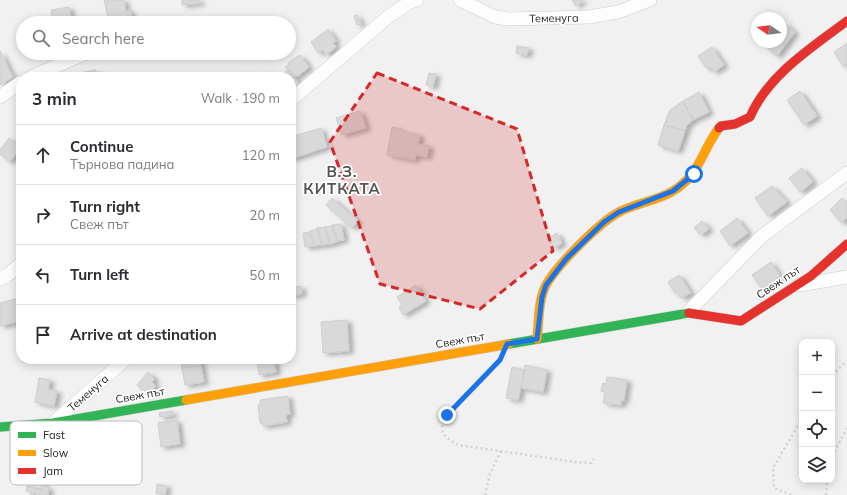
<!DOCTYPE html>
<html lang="en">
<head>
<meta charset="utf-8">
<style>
	:root { --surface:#fff; --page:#f7f7f7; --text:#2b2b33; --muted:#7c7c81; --line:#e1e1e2 }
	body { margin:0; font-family:Mulish,sans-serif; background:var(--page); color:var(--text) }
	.controls { position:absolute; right:12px; bottom:12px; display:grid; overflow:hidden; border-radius:8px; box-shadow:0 2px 10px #0003 }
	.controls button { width:36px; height:36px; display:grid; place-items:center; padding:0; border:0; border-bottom:1px solid var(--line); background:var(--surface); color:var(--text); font:20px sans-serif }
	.compass { position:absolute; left:751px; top:12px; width:36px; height:36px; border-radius:50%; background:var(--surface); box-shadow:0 2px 10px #0003; rotate:283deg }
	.stop { position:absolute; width:12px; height:12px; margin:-9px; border:3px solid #1a73e8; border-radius:50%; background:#fff }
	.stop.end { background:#1a73e8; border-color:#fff; box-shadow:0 1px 4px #0008 }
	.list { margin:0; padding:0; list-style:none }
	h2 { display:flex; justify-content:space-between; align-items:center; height:52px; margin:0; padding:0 16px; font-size:17px }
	h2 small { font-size:13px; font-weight:400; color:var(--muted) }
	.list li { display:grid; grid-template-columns:26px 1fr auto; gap:12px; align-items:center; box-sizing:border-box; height:60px; padding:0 16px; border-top:1px solid var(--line) }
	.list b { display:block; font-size:15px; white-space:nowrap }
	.list p { margin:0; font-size:13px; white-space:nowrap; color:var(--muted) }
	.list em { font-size:13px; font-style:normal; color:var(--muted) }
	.icon { flex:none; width:22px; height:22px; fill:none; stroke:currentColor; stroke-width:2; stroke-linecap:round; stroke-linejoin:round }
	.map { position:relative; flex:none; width:847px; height:495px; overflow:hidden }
	.search { position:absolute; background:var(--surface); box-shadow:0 2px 10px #0003; left:16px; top:16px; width:280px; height:44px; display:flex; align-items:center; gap:10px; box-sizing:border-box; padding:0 14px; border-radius:22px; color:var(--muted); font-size:15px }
	.panel { position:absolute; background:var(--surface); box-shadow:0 2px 10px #0003; left:16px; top:72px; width:280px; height:292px; border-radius:16px }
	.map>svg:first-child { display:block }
</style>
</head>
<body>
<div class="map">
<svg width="847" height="495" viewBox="0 0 847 495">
	<defs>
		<filter id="shadow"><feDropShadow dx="4.5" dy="2.5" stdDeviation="2" flood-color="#0004"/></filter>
	</defs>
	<rect width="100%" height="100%" fill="#f0f1f0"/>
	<path fill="#d8d9d8" stroke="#cdcecd" filter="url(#shadow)" d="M104,0H124L126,11L130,10L133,23H105L104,19L108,18Z
		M182,0H200V3L182,5Z
		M572,0H583L576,6Z
		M69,7L72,23H53L51,10Z
		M357,15L361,24L357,25L354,16Z
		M785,24L795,32L777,56L767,48L771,42H781V29Z
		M328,29L336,41L333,43L336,47L326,55L323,50L318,53L311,42Z
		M847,43V63L843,66L834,52Z
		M517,46L529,48L527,55L516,53Z
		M712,47L724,65L714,72L710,67L707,69L698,56Z
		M0,51L13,77L0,85Z
		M300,55L309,67L298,76L293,77L285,67L289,64L288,63Z
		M95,70L97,77H82L81,73Z
		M288,70L302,87L297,92L291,85V77H284L282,75Z
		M243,73L245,77H229Z
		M429,73L436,74L433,87L426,85Z
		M800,91L817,116L804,125L787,100Z
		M699,92L709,112L693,120L683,101Z
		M683,101L693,120L687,125L685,131L664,125L670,110Z
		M360,111L366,128L342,135L336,118Z
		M664,125L685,131L678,151L658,145Z
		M392,127L401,129V131L420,135L418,144L429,146L427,157L416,155L415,160L387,155Z
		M321,128L327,147L291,159V137Z
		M9,138L21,147L10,162L0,154V150Z
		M802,168L813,182L800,192L789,178Z
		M772,186L787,202L768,216L755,198Z
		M332,198L358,221L352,228L326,205Z
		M842,198L847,203V218L842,223L830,210Z
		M737,218L748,233L730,246L720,231Z
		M702,221L709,229L701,235L694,228Z
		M341,224L344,240L337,241L332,225Z
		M332,226L333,233L336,232L337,242L330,244L325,227Z
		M325,227L330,244L322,245L317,228Z
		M318,229L322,245L314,246L310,231Z
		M310,232L314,246L305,247L303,233Z
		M557,233L562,243L554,248L548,238Z
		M771,262L780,276L762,289L752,275Z
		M679,275L691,293L681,298L677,292L675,293L668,282Z
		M416,285L426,301L403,315L399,307L402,305L397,297Z
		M301,286L302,294L291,296V288Z
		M19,298L21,321L0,326V303Z
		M347,320L349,351L323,353L321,322Z
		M180,359H200L201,365L182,368Z
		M257,359H274L276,372L259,375Z
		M201,365L204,382L185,385L182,368Z
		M525,365L547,370L543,392L521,388Z
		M512,367L525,370L518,400L506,398Z
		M148,372L155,379L152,382L156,386L147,395L137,385Z
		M607,377L627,380L624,401L622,400L621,405L603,403L605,392L601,391L603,383L606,384Z
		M39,378L50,380L48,389L57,391L54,406L35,402Z
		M288,396L290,414L286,415L287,422L264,426L263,423H260L258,405L261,404L260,400Z
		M172,411L173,415L160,417L159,413Z
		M177,420L180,444L161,447L158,423Z
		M31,466L46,469L42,490L27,486Z
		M157,484L167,486L165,495L156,493Z
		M27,486L42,490L43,486L49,488L48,495H42L26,491Z"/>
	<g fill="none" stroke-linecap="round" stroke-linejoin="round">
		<defs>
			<path id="street" d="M460,0L495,17L508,19L589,17L618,12L650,0
				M31,77L86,53
				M0,97L21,82
				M291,100L389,16L410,2L417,0
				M0,279L9,274L21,263
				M800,285L847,277
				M687,313L762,236L847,173
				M53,423L126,359"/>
			<path id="fast" d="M509,344L689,313
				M0,427L53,423L186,400"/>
			<path id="slow" d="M537,339C539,322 538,300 546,285C557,265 599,223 619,212C636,203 657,201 673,191C700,175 702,150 719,128
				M186,400L509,344"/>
			<path id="jam" d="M719,128L721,126L735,124L750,117C768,75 811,48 847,21
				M689,313L741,321L811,276L847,244"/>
		</defs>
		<use href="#street" stroke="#cccdcc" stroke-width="14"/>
		<use href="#fast" stroke="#cccdcc" stroke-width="10"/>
		<use href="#slow" stroke="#cccdcc" stroke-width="10"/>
		<use href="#jam" stroke="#cccdcc" stroke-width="10"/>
		<path stroke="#d1d2d1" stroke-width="2.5" stroke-dasharray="2 3" stroke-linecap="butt" d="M498,362L447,415C436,432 444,436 458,445L575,462L591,463L594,459
			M832,375L847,361
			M832,456L847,428
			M485,495L490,474L501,451
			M791,495L774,488L773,468L802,419
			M826,495L827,480"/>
		<use href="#street" stroke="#fdfdfd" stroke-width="13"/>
		<use href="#fast" stroke="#30b455" stroke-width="9"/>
		<use href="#slow" stroke="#ff9f0a" stroke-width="9"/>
		<use href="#jam" stroke="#e5322d" stroke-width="9"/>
	</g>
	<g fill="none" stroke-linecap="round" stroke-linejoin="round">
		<path stroke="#1a73e8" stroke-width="5" d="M447,415L500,360L507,344L537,339L542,297L546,285L566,259L604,222L619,212L673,191L694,174"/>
	</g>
	<path fill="#d62828" fill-opacity="0.2" stroke="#d62828" stroke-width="3" stroke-dasharray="8 5" stroke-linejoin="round" d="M377,73L517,129L553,251L480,309L380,284L330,142Z"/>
	<g text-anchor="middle" stroke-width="3.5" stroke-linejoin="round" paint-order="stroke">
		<g font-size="11" fill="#222322" stroke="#fefffe">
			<text transform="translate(554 18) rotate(-1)" y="4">Теменуга</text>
			<text transform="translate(778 282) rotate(-34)" y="4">Свеж път</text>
			<text transform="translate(460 340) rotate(-10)" y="4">Свеж път</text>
			<text transform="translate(88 393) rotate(-41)" y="4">Теменуга</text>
			<text transform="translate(140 395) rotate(-10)" y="4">Свеж път</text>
		</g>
		<g font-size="15" font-weight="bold" letter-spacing="1" fill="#515451" stroke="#fefffe">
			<text x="342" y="177">В.З.<tspan x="342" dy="17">КИТКАТА</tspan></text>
		</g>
	</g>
	<rect x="10" y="421" width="132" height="64" rx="6" fill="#fefffe" stroke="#bcbdbc" stroke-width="1"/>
	<rect x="18" y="432" width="18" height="6" fill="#30b455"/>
	<rect x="18" y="450" width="18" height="6" fill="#ff9f0a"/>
	<rect x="18" y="468" width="18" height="6" fill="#e5322d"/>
	<g font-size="11" fill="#222322">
		<text x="43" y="439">Fast</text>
		<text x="43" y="457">Slow</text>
		<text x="43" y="475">Jam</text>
	</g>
</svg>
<div class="controls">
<button>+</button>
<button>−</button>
<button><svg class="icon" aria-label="locate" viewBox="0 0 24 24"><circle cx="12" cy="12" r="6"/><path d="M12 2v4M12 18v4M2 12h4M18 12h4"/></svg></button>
<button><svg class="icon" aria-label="layers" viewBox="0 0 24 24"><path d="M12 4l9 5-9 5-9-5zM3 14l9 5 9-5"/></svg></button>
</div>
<svg class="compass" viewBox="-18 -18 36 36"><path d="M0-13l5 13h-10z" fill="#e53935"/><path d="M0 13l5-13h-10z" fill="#7c7c81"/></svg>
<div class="stop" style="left:694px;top:174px"></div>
<div class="stop end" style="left:447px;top:415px"></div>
<div class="search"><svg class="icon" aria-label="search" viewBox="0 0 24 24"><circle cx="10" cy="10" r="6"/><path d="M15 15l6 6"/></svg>Search here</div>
<section class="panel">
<h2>3 min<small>Walk · 190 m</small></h2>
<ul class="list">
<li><svg class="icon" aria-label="ahead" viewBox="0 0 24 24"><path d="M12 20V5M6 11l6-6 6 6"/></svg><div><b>Continue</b><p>Търнова падина</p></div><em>120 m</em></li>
<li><svg class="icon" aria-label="right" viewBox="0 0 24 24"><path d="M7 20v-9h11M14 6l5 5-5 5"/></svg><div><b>Turn right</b><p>Свеж път</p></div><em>20 m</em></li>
<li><svg class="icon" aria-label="left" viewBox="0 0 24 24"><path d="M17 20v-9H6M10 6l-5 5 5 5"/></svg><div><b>Turn left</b></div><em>50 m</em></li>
<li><svg class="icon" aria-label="arrive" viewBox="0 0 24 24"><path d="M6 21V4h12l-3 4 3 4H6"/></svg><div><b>Arrive at destination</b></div></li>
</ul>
</section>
</div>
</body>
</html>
